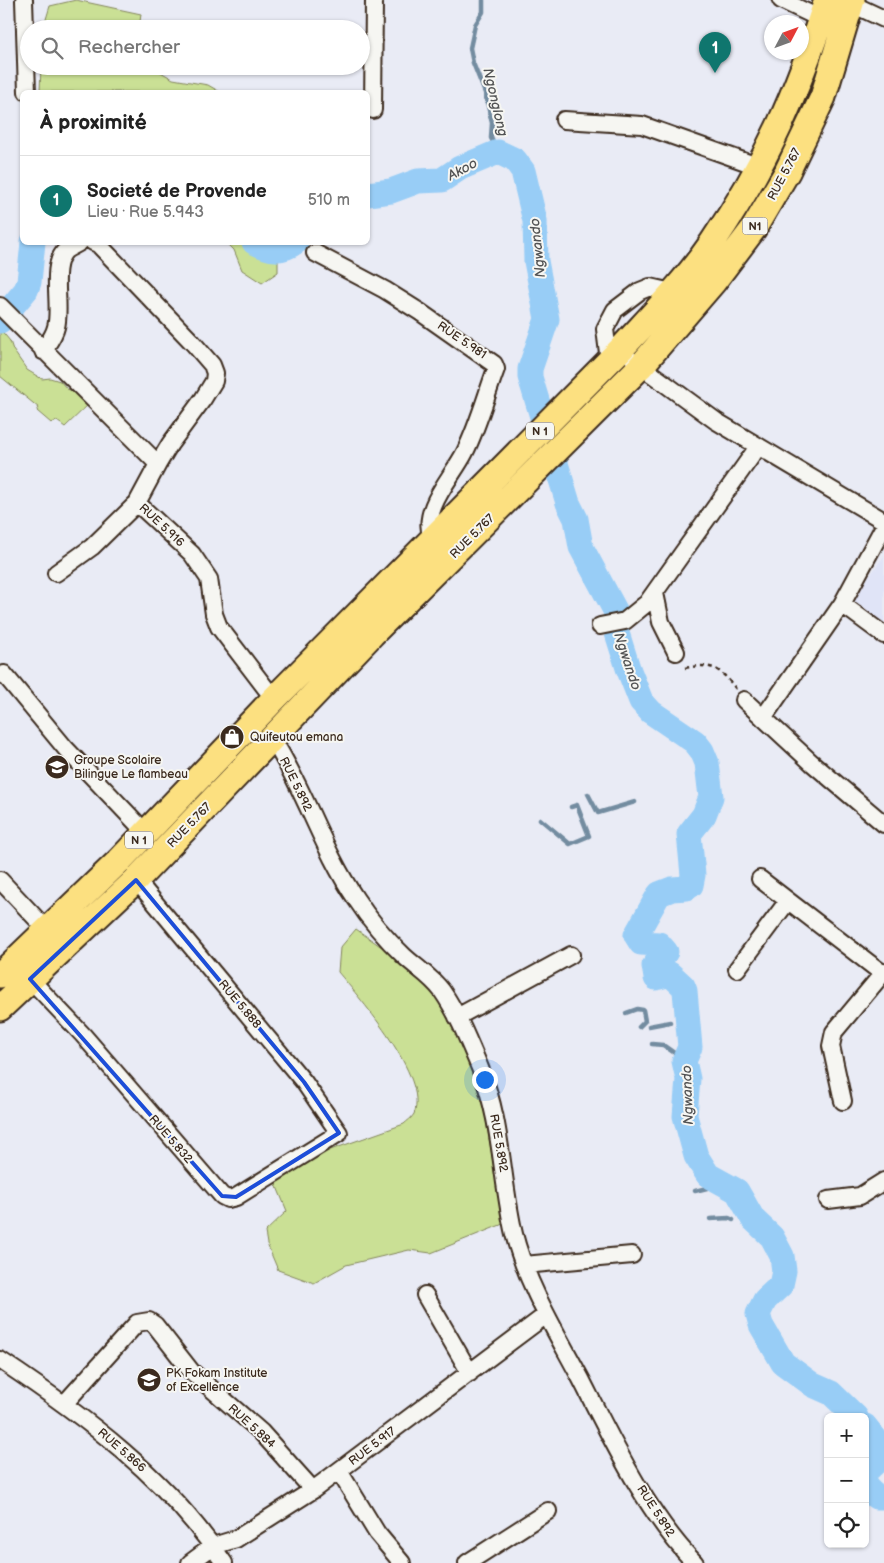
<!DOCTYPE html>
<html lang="fr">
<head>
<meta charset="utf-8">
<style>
	:root { --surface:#fff; --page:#f2f2f2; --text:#222; --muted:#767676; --line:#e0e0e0; --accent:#0f766e }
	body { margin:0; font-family:"Balsamiq Sans",sans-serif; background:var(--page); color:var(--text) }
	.controls { position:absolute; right:15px; bottom:15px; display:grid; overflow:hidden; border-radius:8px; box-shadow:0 1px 4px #0004 }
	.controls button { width:45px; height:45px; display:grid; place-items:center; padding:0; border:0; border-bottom:1px solid var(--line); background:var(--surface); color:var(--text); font:25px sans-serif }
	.compass { position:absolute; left:764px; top:15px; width:45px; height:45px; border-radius:50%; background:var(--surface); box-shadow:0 1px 4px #0004; rotate:49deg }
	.you { position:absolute; left:484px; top:1079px; width:18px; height:18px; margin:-12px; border:4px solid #fff; border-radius:50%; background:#1a73e8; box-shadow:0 0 0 8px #1a73e833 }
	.badge { display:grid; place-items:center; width:32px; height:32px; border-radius:50%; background:var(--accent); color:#fff; font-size:16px; font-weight:700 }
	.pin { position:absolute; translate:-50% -41px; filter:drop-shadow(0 1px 2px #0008) }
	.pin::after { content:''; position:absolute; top:26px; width:18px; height:15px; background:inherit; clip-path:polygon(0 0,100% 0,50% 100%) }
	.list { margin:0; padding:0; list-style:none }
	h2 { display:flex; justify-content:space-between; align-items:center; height:65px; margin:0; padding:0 20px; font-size:21px }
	h2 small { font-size:16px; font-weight:400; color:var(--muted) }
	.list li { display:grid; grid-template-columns:32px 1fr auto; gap:15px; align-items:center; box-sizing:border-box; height:90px; padding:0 20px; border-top:1px solid var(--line) }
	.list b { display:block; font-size:19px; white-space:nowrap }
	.list p { margin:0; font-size:16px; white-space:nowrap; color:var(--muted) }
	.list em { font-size:16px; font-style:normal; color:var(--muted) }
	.icon { flex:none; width:28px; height:28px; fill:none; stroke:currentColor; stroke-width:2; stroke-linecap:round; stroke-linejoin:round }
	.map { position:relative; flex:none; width:884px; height:1563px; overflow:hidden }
	.search { position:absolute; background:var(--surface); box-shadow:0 1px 4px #0004; left:20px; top:20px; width:350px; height:55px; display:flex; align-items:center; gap:12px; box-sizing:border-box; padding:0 18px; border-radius:28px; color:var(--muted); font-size:19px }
	.panel { position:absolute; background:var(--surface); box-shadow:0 1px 4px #0004; left:20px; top:90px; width:350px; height:155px; border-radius:8px }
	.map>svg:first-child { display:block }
</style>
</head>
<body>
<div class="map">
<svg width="884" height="1563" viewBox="0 0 884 1563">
	<rect width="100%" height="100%" fill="#e9ebf5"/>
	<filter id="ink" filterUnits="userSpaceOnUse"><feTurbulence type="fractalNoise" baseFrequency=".02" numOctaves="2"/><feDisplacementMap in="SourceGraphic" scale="10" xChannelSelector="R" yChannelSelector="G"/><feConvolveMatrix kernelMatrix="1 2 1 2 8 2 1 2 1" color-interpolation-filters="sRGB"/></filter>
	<g filter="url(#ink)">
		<path fill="#e0e4f7" d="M884,556V633L873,625L852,600Z"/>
		<path fill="#cae095" stroke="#82855a" d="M76,0L141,14L139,29H43L50,6Z
			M41,66H150L173,79L208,85L220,92H40Z
			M227,243H278V272L262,283L242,270L234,250Z
			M0,329L10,341L13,350L27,370L42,379L50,378L60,381L67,389L76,392L90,403L65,427L57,421L51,423L37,411L39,408L0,376Z
			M356,929L413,969L446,1006L482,1095L503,1224L431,1253L409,1250L346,1265L314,1283L278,1270L267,1244L265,1232L287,1211L275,1182L319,1154L404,1124C407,1121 412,1118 414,1114C429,1077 361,1000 338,972L340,948Z"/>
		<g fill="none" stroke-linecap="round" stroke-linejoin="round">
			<path stroke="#738ca0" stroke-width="4.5" d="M483,0V12L475,25L470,48L473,63L485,93L492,123L491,138L498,152
				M588,794L598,813L635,802
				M540,819L570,844L589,836L577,805L571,807
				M626,1013L637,1009L643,1010L645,1021L639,1027
				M649,1026L670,1022
				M652,1044L663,1045L673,1052
				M695,1191L715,1186
				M710,1219L729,1218L733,1220"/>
			<path stroke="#98cdf6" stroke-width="25" d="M368,194L391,191L418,181L442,180L460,168L498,152L515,160L523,171L535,221L536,261L547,319L530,369V377L568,503L576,519L581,547L616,612L617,633L628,668L641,701L651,712L695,742L702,751L707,763L711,797L704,815L689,834L693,875L691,885L687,888L672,889L659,894L636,935L641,943L659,944L666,952L654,966L656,978L670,974L683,986L685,991L690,1047L684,1061L688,1079L685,1116L696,1156L708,1175L737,1191L753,1219L772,1237L782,1256L784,1271L781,1285L765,1300L758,1314L761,1325L783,1363L813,1385L831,1393L856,1417
				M254,242C270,250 281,253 296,242
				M0,321L26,290L29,282L33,242
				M865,1426L882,1447L879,1459L865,1472
				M865,1486L876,1497H884"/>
			<defs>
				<path id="minor" d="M24,0L27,92
					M781,0L821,19
					M852,4L884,19
					M373,110L374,0
					M564,120L642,125L760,167
					M93,242L98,244L193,343L212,365L215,373L214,381L203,399L170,444L158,464
					M315,253L385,290L420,312L494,364L496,369C486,396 478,426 465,452C452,478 420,509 432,539
					M0,306L158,464L137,503L192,554L209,579L214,614L219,627L274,699
					M43,351C48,343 54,336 56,327C62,306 49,265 66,250C70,247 76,245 80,242
					M609,361L605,329L615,310L640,291L650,287L672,292
					M634,361L716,421L884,521
					M56,573L92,547L137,503
					M655,593L661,622L676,652
					M842,604L884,526
					M600,626L625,621L647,603L758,447
					M4,674L66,749L146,833
					M744,700L812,763L884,824
					M763,718L842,604L884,635
					M273,740C305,790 322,849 356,899C369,919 386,939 404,956C417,968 432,977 442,991C458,1014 469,1042 480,1068C502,1121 501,1178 514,1234C527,1285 556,1332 581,1379C612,1440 647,1514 695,1563
					M760,879L882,973
					M0,880L47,930
					M737,969L787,902
					M30,979L83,1035L222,1196L228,1199L236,1197L339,1133L304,1082L136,880
					M457,1017L571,955
					M843,1101L831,1046L834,1032L884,972
					M828,1200L860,1196L884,1181
					M524,1265L632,1255
					M425,1295L470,1373
					M0,1360C84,1416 167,1477 224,1563
					M65,1403L137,1323L149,1321L155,1325L191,1371L261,1432L313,1490
					M339,1471L377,1533L402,1563
					M190,1563L213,1546L236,1539L313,1490L546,1315
					M467,1563L548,1511"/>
				<path id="highway" d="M0,975L119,861L274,699L621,349C652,315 686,281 712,243C767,163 798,91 827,0
					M0,1008L136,880L372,634L640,367L714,281L754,228L787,172L823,97L852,0"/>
			</defs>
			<use href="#minor" stroke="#3b2a1e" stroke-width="20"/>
			<use href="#highway" stroke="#3b2a1e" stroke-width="29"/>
			<path stroke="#3b2a1e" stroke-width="2.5" stroke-dasharray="4 4" stroke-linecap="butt" d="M685,668C712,663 719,667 736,689"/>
			<use href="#minor" stroke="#f6f6f2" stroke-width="16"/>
			<use href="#highway" stroke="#fce080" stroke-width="25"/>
		</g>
	</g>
	<path fill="none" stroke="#1d4ed8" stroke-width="4" stroke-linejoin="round" d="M136,880L304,1082L339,1133L236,1197L222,1196L30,979Z"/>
	<defs>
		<symbol id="shop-disc" viewBox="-11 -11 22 22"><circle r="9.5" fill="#3b2a1e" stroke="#f6f6f2"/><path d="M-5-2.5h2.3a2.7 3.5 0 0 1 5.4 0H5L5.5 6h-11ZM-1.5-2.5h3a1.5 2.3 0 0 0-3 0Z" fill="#fff"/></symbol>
		<symbol id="school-disc" viewBox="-11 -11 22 22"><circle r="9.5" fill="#3b2a1e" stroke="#f6f6f2"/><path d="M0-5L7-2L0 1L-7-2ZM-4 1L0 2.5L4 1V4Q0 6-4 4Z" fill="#fff"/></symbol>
		<symbol id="university-disc" viewBox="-11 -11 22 22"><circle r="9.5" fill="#3b2a1e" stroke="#f6f6f2"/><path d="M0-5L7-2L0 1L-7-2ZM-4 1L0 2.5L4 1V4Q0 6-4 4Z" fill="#fff"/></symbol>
	</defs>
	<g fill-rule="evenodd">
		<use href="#shop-disc" x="218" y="723" width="28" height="28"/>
		<use href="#school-disc" x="43" y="753" width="28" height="28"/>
		<use href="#university-disc" x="135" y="1366" width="28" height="28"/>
	</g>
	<g text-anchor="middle" stroke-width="4" stroke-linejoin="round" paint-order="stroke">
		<g fill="#f6f6f2" stroke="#73675e" stroke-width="1">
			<rect x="742.5" y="217.5" width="25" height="17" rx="4"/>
			<rect x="526" y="422.5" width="28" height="17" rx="4"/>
			<rect x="125" y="831.5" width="28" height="17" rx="4"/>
		</g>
		<g font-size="11" font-weight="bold" fill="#3b2a1e">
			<text x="755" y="230">N1</text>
			<text x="540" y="435">N 1</text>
			<text x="139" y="844">N 1</text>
		</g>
		<g font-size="12" fill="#3b2a1e" stroke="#f6f6f2">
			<text transform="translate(784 174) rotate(-62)" y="4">RUE 5.767</text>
			<text transform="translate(462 340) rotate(34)" y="4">RUE 5.981</text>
			<text transform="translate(162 525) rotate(43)" y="4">RUE 5.916</text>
			<text transform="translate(472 536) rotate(-45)" y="4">RUE 5.767</text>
			<text transform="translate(296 784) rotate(64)" y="4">RUE 5.892</text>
			<text transform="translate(189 825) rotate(-46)" y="4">RUE 5.767</text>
			<text transform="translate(240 1004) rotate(50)" y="4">RUE 5.888</text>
			<text transform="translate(171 1139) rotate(49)" y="4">RUE 5.832</text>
			<text transform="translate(499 1143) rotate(80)" y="4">RUE 5.892</text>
			<text transform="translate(252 1426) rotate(42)" y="4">RUE 5.884</text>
			<text transform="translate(372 1446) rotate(-37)" y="4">RUE 5.917</text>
			<text transform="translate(122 1450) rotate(41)" y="4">RUE 5.866</text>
			<text transform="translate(656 1511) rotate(57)" y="4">RUE 5.892</text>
		</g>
		<g font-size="12" fill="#3b2a1e" stroke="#f6f6f2" text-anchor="start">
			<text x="250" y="741">Quifeutou emana</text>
			<text x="74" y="764">Groupe Scolaire<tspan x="74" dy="14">Bilingue Le flambeau</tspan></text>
			<text x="166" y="1377">PK Fokam Institute<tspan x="166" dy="14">of Excellence</tspan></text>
		</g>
		<g font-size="14" font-style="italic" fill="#525354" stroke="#f6f6f2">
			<text transform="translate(496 102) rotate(77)" y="5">Ngonglong</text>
			<text transform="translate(462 169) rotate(-28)" y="5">Akoo</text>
			<text transform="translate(537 248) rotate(-96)" y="5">Ngwando</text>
			<text transform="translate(628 661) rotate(72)" y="5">Ngwando</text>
			<text transform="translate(687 1095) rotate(-92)" y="5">Ngwando</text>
		</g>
	</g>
</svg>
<div class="controls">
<button>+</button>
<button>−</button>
<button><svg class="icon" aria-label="locate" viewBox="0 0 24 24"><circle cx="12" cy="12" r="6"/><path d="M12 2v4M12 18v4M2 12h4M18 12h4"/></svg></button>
</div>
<svg class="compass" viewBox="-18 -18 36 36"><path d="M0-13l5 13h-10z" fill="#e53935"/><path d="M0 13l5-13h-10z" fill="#767676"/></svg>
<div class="you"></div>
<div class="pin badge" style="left:715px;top:73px">1</div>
<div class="search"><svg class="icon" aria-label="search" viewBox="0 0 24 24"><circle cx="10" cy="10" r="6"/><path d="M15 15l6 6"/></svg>Rechercher</div>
<section class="panel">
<h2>À proximité<small></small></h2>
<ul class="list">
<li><span class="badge">1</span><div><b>Societé de Provende</b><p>Lieu · Rue 5.943</p></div><em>510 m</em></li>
</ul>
</section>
</div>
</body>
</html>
